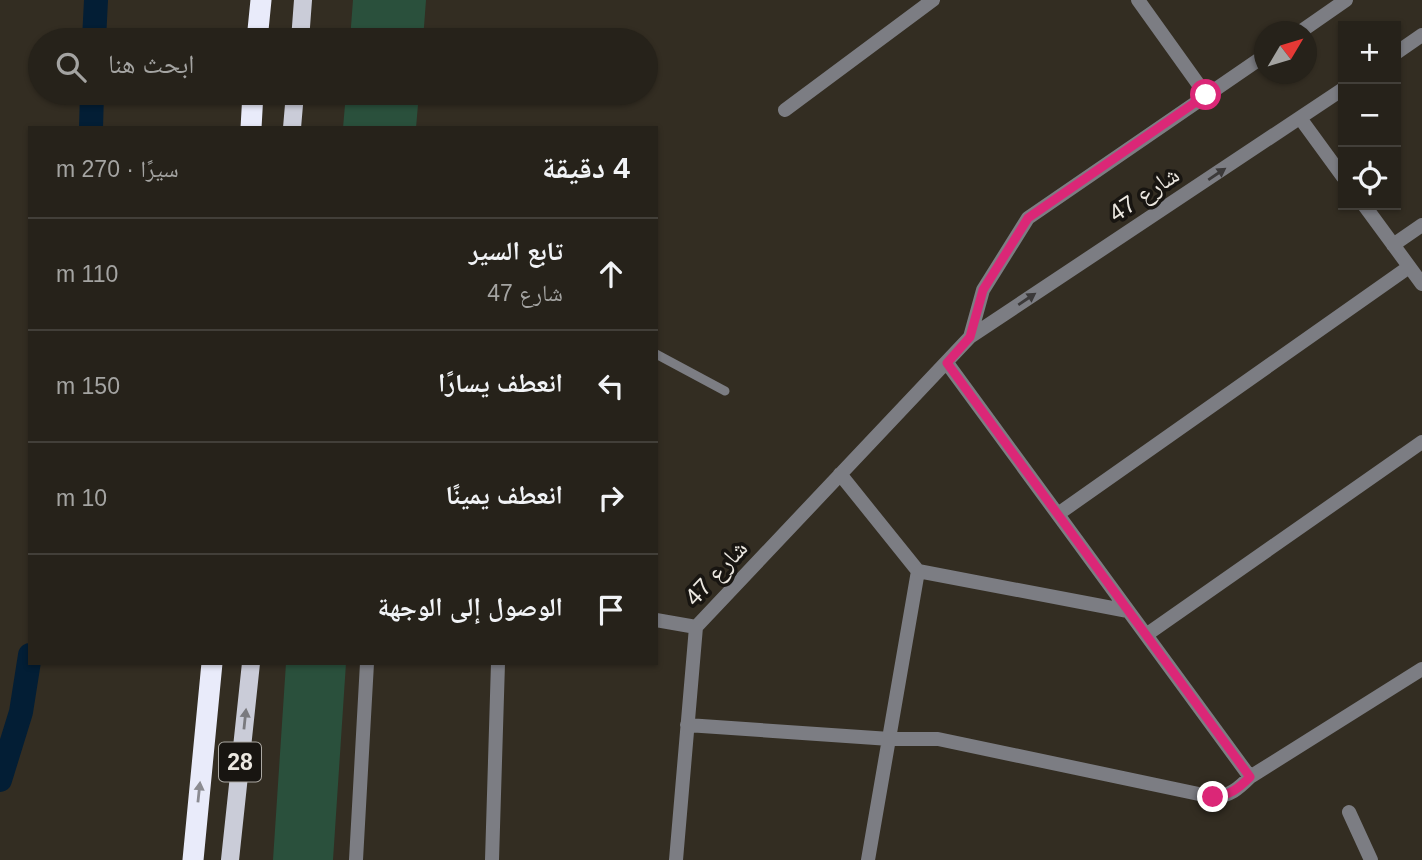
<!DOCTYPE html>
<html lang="ar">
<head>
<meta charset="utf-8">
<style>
	:root { --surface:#26221a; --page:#322f27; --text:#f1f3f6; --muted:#a4a4a2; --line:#423f39 }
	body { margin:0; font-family:Helvetica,"Noto Naskh Arabic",sans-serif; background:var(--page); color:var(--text); direction:rtl }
	.controls { position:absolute; right:21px; top:21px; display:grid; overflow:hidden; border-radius:0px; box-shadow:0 2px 5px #0004 }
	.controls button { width:63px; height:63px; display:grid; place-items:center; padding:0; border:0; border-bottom:2px solid var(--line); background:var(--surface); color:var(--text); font:35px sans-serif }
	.compass { position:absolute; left:1254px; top:21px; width:63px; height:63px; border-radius:50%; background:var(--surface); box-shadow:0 2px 5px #0004; rotate:52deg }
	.stop { position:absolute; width:21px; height:21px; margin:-16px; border:5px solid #db2777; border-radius:50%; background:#fff }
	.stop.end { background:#db2777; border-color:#fff; box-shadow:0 2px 7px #0008 }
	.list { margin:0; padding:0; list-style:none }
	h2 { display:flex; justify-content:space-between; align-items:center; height:91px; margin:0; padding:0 28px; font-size:30px }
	h2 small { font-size:23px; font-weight:400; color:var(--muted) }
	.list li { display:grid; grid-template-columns:46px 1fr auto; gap:21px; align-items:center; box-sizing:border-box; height:112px; padding:0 28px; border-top:2px solid var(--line) }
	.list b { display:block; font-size:26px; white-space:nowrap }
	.list p { margin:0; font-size:23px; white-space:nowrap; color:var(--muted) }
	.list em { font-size:23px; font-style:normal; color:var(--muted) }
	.icon { flex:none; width:38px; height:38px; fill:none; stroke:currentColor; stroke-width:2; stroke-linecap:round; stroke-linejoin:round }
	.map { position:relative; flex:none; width:1422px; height:860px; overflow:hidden; direction:ltr }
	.search { position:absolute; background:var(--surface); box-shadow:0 2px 5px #0004; left:28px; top:28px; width:630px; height:77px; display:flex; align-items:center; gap:18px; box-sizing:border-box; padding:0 24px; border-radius:38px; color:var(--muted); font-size:26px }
	.panel { position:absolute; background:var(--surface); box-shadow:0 2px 5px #0004; left:28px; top:126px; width:630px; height:539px; border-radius:0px; direction:rtl }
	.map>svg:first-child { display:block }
</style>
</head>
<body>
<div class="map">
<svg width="1422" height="860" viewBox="0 0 1422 860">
	<rect width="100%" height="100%" fill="#332d22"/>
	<path fill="#2a503c" d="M353,0H426L423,40H350Z
		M346,93H419L416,128H343Z
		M286,663H346L333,860H273Z"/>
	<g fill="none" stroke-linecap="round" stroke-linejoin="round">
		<path stroke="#031e35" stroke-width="24" d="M94,40L96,0
			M91,128L92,93
			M0,780L21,712L30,655"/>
		<path stroke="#7c7d83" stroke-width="9" d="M656,354L725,391"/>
		<path stroke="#7c7d83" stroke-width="14" d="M1138,0L1206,95
			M1300,32L1346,0
			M1396,53L1422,35
			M785,110L933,0
			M1300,118L1343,177
			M1364,205L1422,284
			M1393,245L1422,225
			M970,337L983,290L1028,218L1264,56
			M947,363L1250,777
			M840,474L918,571L868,860
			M1058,514L1409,267
			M918,571L1128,611
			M656,620L696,627L970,337L1343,89
			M1146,635L1422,442
			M687,725L890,739H938L1213,797C1230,796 1238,789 1250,777L1422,669
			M1349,812L1371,860
			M356,860L367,663
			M492,860L498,663
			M676,860L696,627"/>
		<path stroke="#caccd8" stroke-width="18" d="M300,40L303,0
			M292,128L295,93
			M230,860L251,663"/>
		<path stroke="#e9ebfa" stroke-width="21" d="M257,40L261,0
			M251,128L253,93
			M193,860L212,663"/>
	</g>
	<defs><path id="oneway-solid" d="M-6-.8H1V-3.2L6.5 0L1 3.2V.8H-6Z" transform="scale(1.75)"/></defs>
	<g fill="#3b3939">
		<use href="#oneway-solid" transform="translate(1217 174) rotate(-34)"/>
		<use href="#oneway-solid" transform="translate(1027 299) rotate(-34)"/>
	</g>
	<use fill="#7a7a7e" href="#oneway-solid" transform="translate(245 719) rotate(-84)"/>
	<use fill="#8b8b91" href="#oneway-solid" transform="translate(199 792) rotate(-84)"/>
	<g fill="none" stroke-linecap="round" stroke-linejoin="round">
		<path stroke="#db2777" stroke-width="9" d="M1206,95L1028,218L983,290L970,337L947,363L1250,777C1238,789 1230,795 1213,797"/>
	</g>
	<g text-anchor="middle" stroke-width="7" stroke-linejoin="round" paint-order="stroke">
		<rect fill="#181511" stroke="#aca9a3" stroke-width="2" x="219" y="742.5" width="42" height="39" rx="5"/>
		<g font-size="23" font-weight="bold" fill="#ece8e1">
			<text x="240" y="770">28</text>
		</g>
		<g font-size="24" fill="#ece8e1" stroke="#181511">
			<text transform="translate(1144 194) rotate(-34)" y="8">شارع 47</text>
			<text transform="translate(716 573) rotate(-47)" y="8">شارع 47</text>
		</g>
	</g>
</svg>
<div class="controls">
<button>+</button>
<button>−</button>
<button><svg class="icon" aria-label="locate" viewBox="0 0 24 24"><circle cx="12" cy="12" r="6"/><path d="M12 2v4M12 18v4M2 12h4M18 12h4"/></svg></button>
</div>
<svg class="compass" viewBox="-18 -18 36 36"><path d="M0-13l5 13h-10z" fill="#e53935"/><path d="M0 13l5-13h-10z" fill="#a4a4a2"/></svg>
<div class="stop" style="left:1206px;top:95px"></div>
<div class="stop end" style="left:1213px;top:797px"></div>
<div class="search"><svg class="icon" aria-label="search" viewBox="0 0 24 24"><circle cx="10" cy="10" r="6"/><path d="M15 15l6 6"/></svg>ابحث هنا</div>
<section class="panel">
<h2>4 دقيقة<small>سيرًا · 270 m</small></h2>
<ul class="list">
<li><svg class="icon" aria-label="ahead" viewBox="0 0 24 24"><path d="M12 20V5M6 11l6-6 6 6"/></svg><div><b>تابع السير</b><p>شارع 47</p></div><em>110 m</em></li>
<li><svg class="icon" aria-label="left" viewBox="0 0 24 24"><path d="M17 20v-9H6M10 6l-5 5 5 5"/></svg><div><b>انعطف يسارًا</b></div><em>150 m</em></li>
<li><svg class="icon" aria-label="right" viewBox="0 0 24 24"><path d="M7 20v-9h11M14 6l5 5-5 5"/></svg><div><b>انعطف يمينًا</b></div><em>10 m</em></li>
<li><svg class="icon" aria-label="arrive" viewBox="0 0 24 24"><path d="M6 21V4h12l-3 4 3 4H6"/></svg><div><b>الوصول إلى الوجهة</b></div></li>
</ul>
</section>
</div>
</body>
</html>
